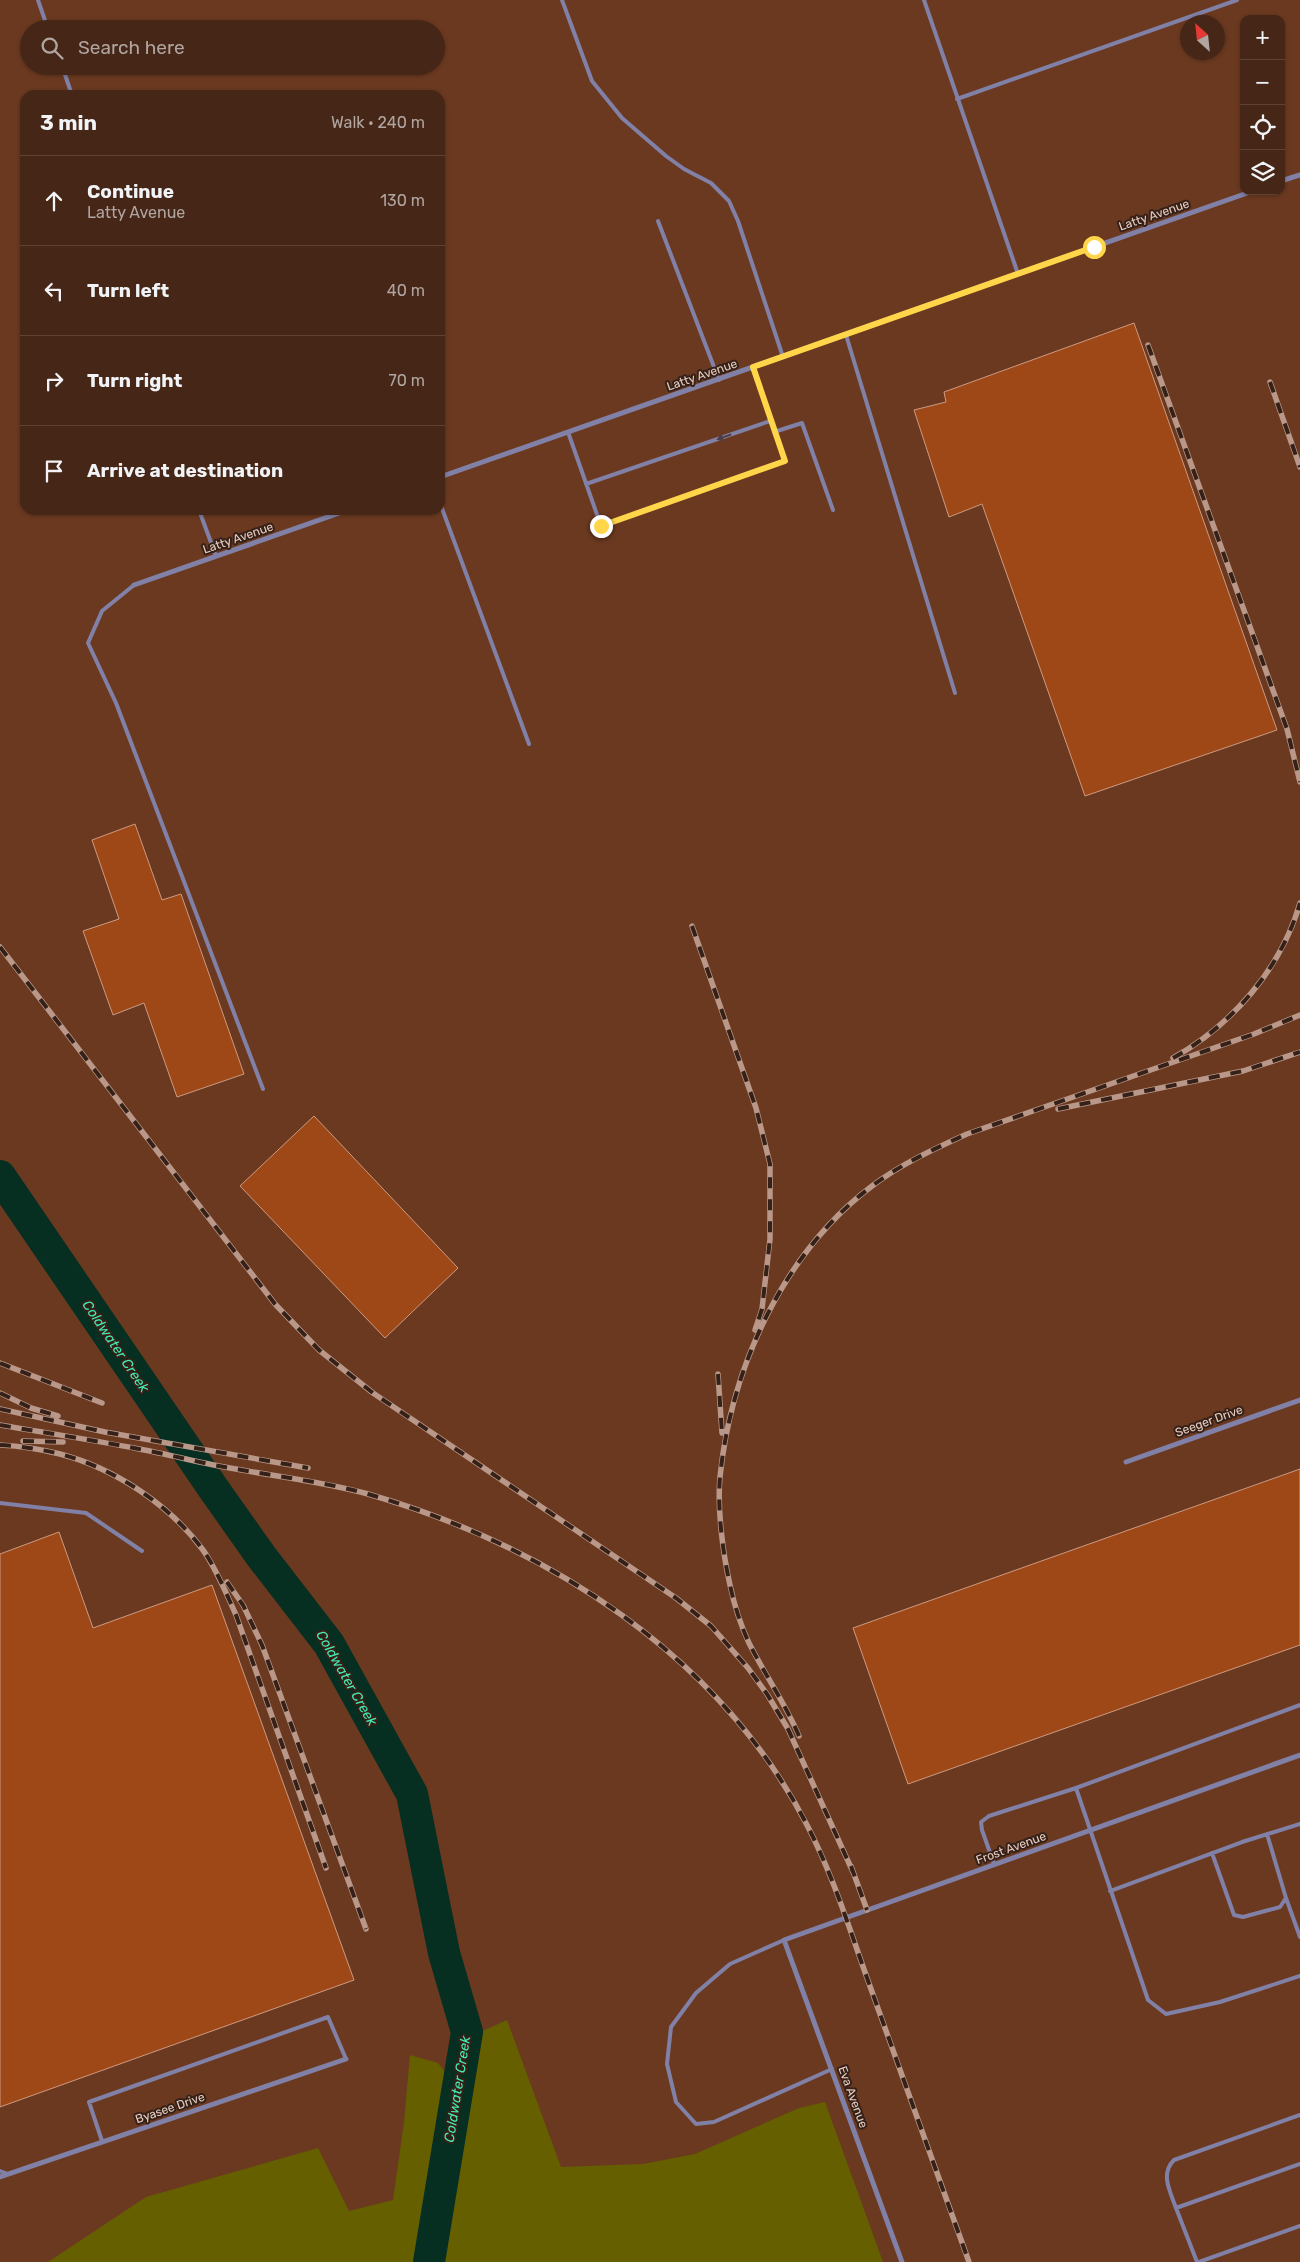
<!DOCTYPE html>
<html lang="en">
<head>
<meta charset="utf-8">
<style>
	:root { --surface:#462616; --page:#503223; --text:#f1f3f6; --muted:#b0a5a1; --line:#5e4335 }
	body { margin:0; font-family:Rubik,sans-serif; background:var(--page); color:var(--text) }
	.controls { position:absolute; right:15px; top:15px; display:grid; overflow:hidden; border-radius:10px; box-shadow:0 1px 4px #0004 }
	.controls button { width:45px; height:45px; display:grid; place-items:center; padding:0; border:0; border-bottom:1px solid var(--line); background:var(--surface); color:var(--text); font:25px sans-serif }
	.compass { position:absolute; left:1180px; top:15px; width:45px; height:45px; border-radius:50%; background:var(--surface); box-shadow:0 1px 4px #0004; rotate:333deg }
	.stop { position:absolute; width:15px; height:15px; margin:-11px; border:4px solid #ffd54a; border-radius:50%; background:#fff }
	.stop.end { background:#ffd54a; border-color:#fff; box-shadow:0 1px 5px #0008 }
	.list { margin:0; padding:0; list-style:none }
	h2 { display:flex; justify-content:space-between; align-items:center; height:65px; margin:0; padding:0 20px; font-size:21px }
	h2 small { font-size:16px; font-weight:400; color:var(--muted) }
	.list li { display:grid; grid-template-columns:32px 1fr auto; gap:15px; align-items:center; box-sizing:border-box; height:90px; padding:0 20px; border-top:1px solid var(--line) }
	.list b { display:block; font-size:19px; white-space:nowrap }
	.list p { margin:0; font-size:16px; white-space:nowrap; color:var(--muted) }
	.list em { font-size:16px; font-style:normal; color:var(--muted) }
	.icon { flex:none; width:28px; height:28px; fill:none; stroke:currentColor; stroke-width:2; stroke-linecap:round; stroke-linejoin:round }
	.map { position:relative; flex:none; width:1300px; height:2262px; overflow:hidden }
	.search { position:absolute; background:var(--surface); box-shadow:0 1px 4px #0004; left:20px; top:20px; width:425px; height:55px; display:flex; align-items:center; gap:12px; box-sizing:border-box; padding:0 18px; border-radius:28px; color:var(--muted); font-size:19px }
	.panel { position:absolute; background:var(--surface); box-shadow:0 1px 4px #0004; left:20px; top:90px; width:425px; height:425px; border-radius:15px }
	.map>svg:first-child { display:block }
</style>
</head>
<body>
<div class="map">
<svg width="1300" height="2262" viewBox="0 0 1300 2262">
	<rect width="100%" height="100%" fill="#5e331e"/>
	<path fill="#6b3920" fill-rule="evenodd" d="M0,0H1300V2262H0ZM1244,19H1281V191H1244ZM1188,22H1218V52H1188ZM29,29H436V66H29ZM25,95H440V510H25Z"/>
	<path fill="#655f00" d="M507,2020L561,2167L643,2164L695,2154L799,2108L825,2102L883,2262H443L478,2033Z
		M410,2055L438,2063L447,2074L421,2262H48L146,2197L318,2148L349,2211L393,2200L404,2122Z"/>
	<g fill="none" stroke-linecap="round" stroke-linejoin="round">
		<path stroke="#062f22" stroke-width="32" d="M0,1176L213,1488L261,1556L329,1644L412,1794L444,1953L467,2032L429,2262"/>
	</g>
	<path fill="#9e4817" stroke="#cd9a82" d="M1134,323L1277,730L1085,796L982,504L949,517L914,410L946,402L944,392Z
		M135,824L162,900L181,894L244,1074L177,1097L144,1003L113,1015L83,931L119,919L92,840Z
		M314,1116L458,1268L385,1338L240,1186Z
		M1300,1469V1645L908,1784L853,1628Z
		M59,1532L93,1628L212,1585L354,1980L0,2107V1554Z"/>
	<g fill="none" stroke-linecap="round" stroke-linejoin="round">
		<path stroke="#8180a7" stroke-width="4" d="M38,0L48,29
			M562,0L592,81L622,118L666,156L684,169L711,183L729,201L738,221L783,357
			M924,0L1018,274
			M62,66L72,95
			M957,99L1237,0
			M658,221L719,380
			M846,335L955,693
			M568,432L601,526L785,461L753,367
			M774,432L802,423L833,510
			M586,484L770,421
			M440,503L529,744
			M199,510L216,556
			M326,510L329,517
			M134,585L102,611L88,643L116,703L263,1089
			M0,1503L86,1513L142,1551
			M1300,1705L1076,1788L1148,2000L1166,2014L1220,2002L1300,1976
			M1212,1853L1234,1915L1243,1917L1280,1907L1286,1898L1267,1834
			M994,1864L982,1830L981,1822L989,1816L1076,1788
			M1110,1891L1242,1842L1300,1824
			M1286,1898L1300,1937
			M784,1940L730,1964L696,1993L671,2027L667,2064L676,2102L696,2124L714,2122L832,2069
			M102,2141L89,2102L328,2017L346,2059
			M0,2171L8,2174
			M1176,2208C1170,2191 1160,2174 1174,2160L1300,2115
			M1197,2262L1176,2208L1300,2164
			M1199,2262L1300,2226"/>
		<path stroke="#8180a7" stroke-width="5" d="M1281,181L1300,175
			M440,477L1253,191
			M134,585L348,510
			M1126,1462L1300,1400
			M0,2177L346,2059
			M902,2262L784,1940L1300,1755"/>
		<defs>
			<path id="rail" d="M1148,345L1287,729L1300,782
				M1270,382L1300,467
				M692,926L756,1108L770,1164V1239L762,1309L755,1330
				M0,947L275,1304L319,1350L373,1393L676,1598L711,1626L748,1668L767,1694L788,1729L853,1872
				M1173,1058C1232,1025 1281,969 1300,903
				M1058,1109L1243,1071L1300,1052
				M0,1363L102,1403
				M718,1374L722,1433
				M0,1393L31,1408L58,1416
				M0,1409L105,1432L308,1468
				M0,1425C46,1433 93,1440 139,1449C172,1455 204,1464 236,1469C280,1477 325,1482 368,1494C548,1546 719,1655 807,1825C834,1877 851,1934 871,1989C904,2080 936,2171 969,2262
				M23,1441L63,1442
				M0,1445C20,1446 40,1449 60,1454C114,1468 170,1505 203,1550C217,1570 226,1593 236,1615L326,1868
				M227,1582L243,1605L262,1645L366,1929
				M799,1736C785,1703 765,1675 749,1643C741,1626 734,1604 730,1585C723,1554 717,1509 720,1477C731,1368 783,1253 872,1186C901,1164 934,1149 967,1134L1254,1034L1300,1015
				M851,1866L867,1910"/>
		</defs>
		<use href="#rail" stroke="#b99889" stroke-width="5.5"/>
		<use href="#rail" stroke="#352118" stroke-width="4" stroke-dasharray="11" stroke-linecap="butt"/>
	</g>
	<defs><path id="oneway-solid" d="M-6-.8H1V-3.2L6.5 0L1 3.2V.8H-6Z" transform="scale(1.25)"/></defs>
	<use fill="#4c3e43" href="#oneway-solid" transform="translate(724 437) rotate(161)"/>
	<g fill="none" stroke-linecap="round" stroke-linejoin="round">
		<path stroke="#ffd54a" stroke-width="6" d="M601,526L785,461L753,367L1094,247"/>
	</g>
	<g text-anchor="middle" stroke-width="4" stroke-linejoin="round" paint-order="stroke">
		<g font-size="12" fill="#e8cdc1" stroke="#352118">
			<text transform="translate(1154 215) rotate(-19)" y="4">Latty Avenue</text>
			<text transform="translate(702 375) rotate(-19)" y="4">Latty Avenue</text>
			<text transform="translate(238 538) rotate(-19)" y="4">Latty Avenue</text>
			<text transform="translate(1209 1421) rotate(-20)" y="4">Seeger Drive</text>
			<text transform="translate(1011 1848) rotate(-20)" y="4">Frost Avenue</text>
			<text transform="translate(853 2097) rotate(70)" y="4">Eva Avenue</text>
			<text transform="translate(170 2108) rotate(-19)" y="4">Byasee Drive</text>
		</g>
		<g font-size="14" font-style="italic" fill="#42ecb4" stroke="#352118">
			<text transform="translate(116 1346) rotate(56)" y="5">Coldwater Creek</text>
			<text transform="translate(347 1678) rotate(60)" y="5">Coldwater Creek</text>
			<text transform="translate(457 2089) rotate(-81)" y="5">Coldwater Creek</text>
		</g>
	</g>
</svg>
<div class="controls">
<button>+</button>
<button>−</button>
<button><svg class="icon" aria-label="locate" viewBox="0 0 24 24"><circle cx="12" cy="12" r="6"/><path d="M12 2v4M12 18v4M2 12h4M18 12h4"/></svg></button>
<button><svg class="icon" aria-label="layers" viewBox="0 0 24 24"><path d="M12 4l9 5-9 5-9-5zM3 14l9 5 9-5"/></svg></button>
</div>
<svg class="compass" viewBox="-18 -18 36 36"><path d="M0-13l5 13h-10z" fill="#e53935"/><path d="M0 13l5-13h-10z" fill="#b0a5a1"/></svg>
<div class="stop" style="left:1094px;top:247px"></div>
<div class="stop end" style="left:601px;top:526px"></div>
<div class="search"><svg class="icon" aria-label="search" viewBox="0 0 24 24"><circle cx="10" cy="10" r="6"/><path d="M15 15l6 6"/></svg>Search here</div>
<section class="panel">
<h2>3 min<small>Walk · 240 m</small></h2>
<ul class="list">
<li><svg class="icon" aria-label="ahead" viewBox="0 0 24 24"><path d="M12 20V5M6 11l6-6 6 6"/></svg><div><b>Continue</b><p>Latty Avenue</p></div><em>130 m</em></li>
<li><svg class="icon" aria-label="left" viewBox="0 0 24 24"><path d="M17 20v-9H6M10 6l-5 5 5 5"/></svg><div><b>Turn left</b></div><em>40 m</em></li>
<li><svg class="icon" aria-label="right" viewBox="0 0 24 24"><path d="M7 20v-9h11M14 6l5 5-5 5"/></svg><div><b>Turn right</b></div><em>70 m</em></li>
<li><svg class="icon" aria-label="arrive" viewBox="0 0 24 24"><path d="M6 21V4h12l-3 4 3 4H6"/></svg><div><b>Arrive at destination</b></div></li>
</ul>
</section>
</div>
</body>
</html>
